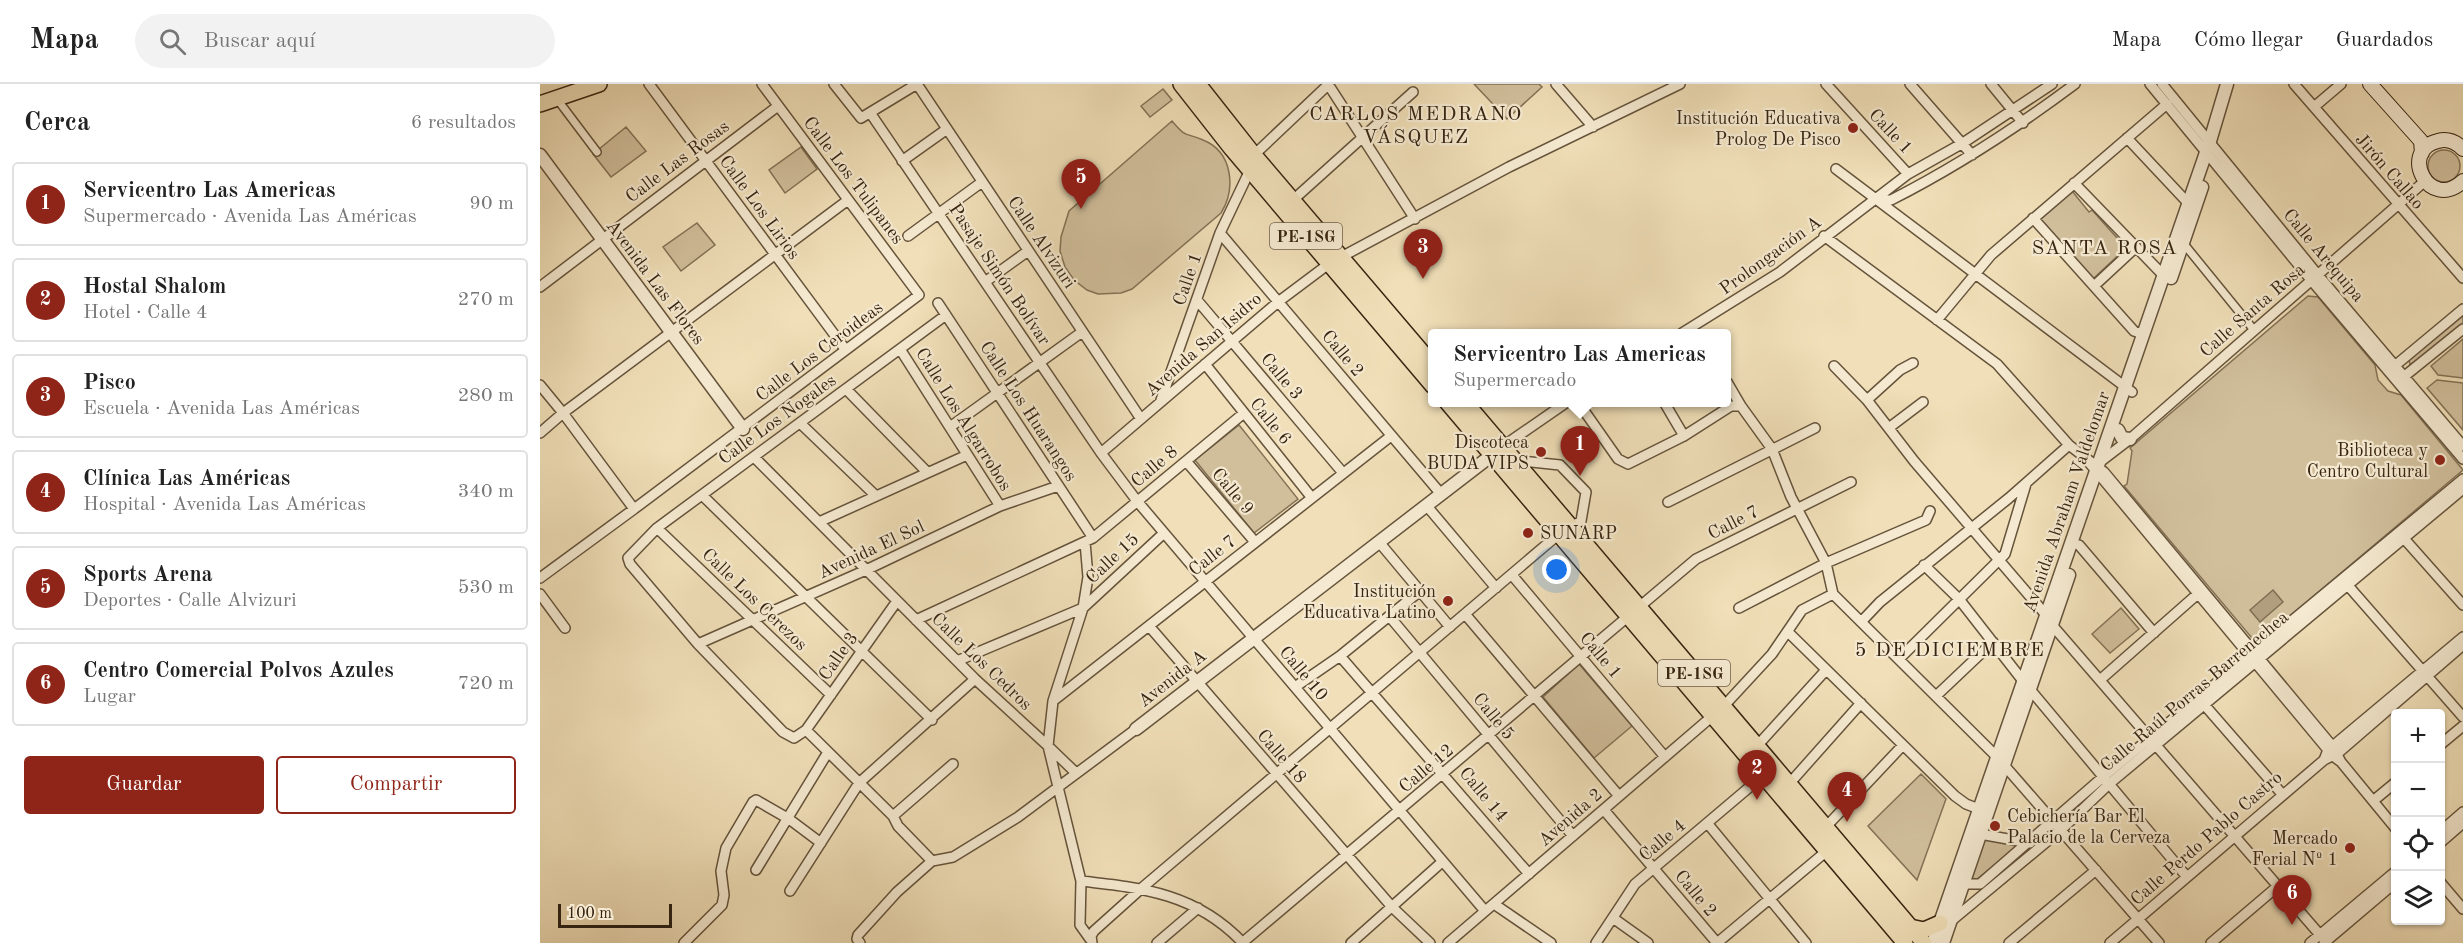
<!DOCTYPE html>
<html lang="es">
<head>
<meta charset="utf-8">
<style>
	:root { --surface:#fff; --page:#f2f2f2; --text:#222; --muted:#767676; --line:#e0e0e0; --accent:#8f2418 }
	body { margin:0; font-family:"Old Standard TT",serif; background:var(--page); color:var(--text) }
	.controls { position:absolute; right:18px; bottom:18px; display:grid; overflow:hidden; border-radius:6px; box-shadow:0 2px 4px #0004 }
	.controls button { width:54px; height:54px; display:grid; place-items:center; padding:0; border:0; border-bottom:2px solid var(--line); background:var(--surface); color:var(--text); font:30px sans-serif }
	.scale { position:absolute; left:18px; bottom:15px; width:114px; box-sizing:border-box; padding-left:6px; border:3px solid #372411; border-top:0; font-size:16px; line-height:21px; white-space:nowrap; color:#372411; -webkit-text-stroke:4px #f5ead1; paint-order:stroke }
	.you { position:absolute; left:1017px; top:486px; width:21px; height:21px; margin:-15px; border:4px solid #fff; border-radius:50%; background:#1a73e8; box-shadow:0 0 0 9px #1a73e833 }
	.badge { display:grid; place-items:center; width:39px; height:39px; border-radius:50%; background:var(--accent); color:#fff; font-size:20px; font-weight:700 }
	.pin { position:absolute; translate:-50% -50px; filter:drop-shadow(0 2px 3px #0008) }
	.pin::after { content:''; position:absolute; top:32px; width:21px; height:18px; background:inherit; clip-path:polygon(0 0,100% 0,50% 100%) }
	.popup { position:absolute; left:888px; top:245px; width:303px; height:78px; box-sizing:border-box; display:grid; place-content:center; border-radius:6px; background:var(--surface); filter:drop-shadow(0 2px 4px #0005); font-size:20px; white-space:nowrap; color:var(--muted) }
	.popup b { font-size:22px; color:var(--text) }
	.popup::after { content:''; position:absolute; left:50%; top:100%; margin-left:-12px; border:12px solid transparent; border-top-color:var(--surface) }
	.list { margin:0; padding:0; list-style:none }
	h2 { display:flex; justify-content:space-between; align-items:center; height:78px; margin:0; padding:0 24px; font-size:26px }
	h2 small { font-size:20px; font-weight:400; color:var(--muted) }
	.list li { display:grid; grid-template-columns:39px 1fr auto; gap:18px; align-items:center; box-sizing:border-box; height:84px; margin:0 12px 12px; padding:0 12px; border:2px solid var(--line); border-radius:6px }
	.list b { display:block; font-size:22px; white-space:nowrap }
	.list p { margin:0; font-size:20px; white-space:nowrap; color:var(--muted) }
	.list em { font-size:20px; font-style:normal; color:var(--muted) }
	.actions { display:flex; gap:12px; padding:18px 24px }
	.actions a { flex:1; padding:14px 0; border:2px solid var(--accent); border-radius:6px; text-align:center; font-size:21px; color:var(--accent) }
	.actions .main { background:var(--accent); color:#fff }
	.icon { flex:none; width:33px; height:33px; fill:none; stroke:currentColor; stroke-width:2; stroke-linecap:round; stroke-linejoin:round }
	.map { position:relative; flex:none; width:1923px; height:859px; overflow:hidden }
	header { display:flex; align-items:center; gap:36px; box-sizing:border-box; height:84px; padding:0 30px; background:var(--surface); border-bottom:2px solid var(--line) }
	header strong { font-size:28px }
	nav { display:flex; gap:33px; margin-inline-start:auto; font-size:21px }
	.search { width:420px; height:54px; background:var(--page); display:flex; align-items:center; gap:15px; box-sizing:border-box; padding:0 21px; border-radius:33px; color:var(--muted); font-size:22px }
	main { display:flex }
	aside { flex:1; background:var(--surface) }
	.map>svg:first-child { display:block }
</style>
</head>
<body>
<header>
<strong>Mapa</strong>
<div class="search"><svg class="icon" aria-label="search" viewBox="0 0 24 24"><circle cx="10" cy="10" r="6"/><path d="M15 15l6 6"/></svg>Buscar aquí</div>
<nav><a>Mapa</a><a>Cómo llegar</a><a>Guardados</a></nav>
</header>
<main>
<aside>
<h2>Cerca<small>6 resultados</small></h2>
<ul class="list">
<li><span class="badge">1</span><div><b>Servicentro Las Americas</b><p>Supermercado · Avenida Las Américas</p></div><em>90 m</em></li>
<li><span class="badge">2</span><div><b>Hostal Shalom</b><p>Hotel · Calle 4</p></div><em>270 m</em></li>
<li><span class="badge">3</span><div><b>Pisco</b><p>Escuela · Avenida Las Américas</p></div><em>280 m</em></li>
<li><span class="badge">4</span><div><b>Clínica Las Américas</b><p>Hospital · Avenida Las Américas</p></div><em>340 m</em></li>
<li><span class="badge">5</span><div><b>Sports Arena</b><p>Deportes · Calle Alvizuri</p></div><em>530 m</em></li>
<li><span class="badge">6</span><div><b>Centro Comercial Polvos Azules</b><p>Lugar</p></div><em>720 m</em></li>
</ul>
<div class="actions"><a class="main">Guardar</a><a>Compartir</a></div>
</aside>
<div class="map">
<svg width="1923" height="859" viewBox="0 0 1923 859">
	<rect width="100%" height="100%" fill="#f0dfb8"/>
	<filter id="stains"><feTurbulence type="fractalNoise" baseFrequency=".00333" numOctaves="4"/><feColorMatrix values="0 0 0 0 .2 0 0 0 0 .09 0 0 0 0 .02 0 0 0 .5 -.17"/></filter>
	<radialGradient id="worn" r=".72"><stop offset=".6" stop-color="#630" stop-opacity="0"/><stop offset="1" stop-color="#630" stop-opacity=".3"/></radialGradient>
	<path fill="#d1bf9c" stroke="#847256" stroke-width="1.5" d="M934,0H999L1002,3L967,35Z
		M623,5L632,16L610,33L601,22Z
		M632,37C647,55 645,48 663,56C693,68 696,105 681,129L592,205L581,209L558,210L547,206L534,196L525,183L520,167L521,153L529,127Z
		M86,43L106,67L71,93L53,70Z
		M261,63L277,85L245,109L229,86Z
		M1888 82a16 16 0 1 1 32 0a16 16 0 1 1-32 0Z
		M1532,107L1549,128L1552,126L1586,164L1553,195L1500,135Z
		M157,139L175,161L141,187L123,163Z
		M1768,212L1778,213L1835,281L1838,296L1848,307L1861,311L1923,386L1717,560L1584,402L1587,400L1592,367L1590,364Z
		M1923,231V241L1870,281L1869,276Z
		M1923,255V294L1898,291L1891,282Z
		M1897,296L1923,299V346L1887,304Z
		M699,341L758,415L714,449L655,376Z
		M1581,524L1599,545L1570,569L1552,550Z
		M1039,580L1092,642L1054,674L1003,613Z
		M1381,690L1406,715L1377,796L1328,742Z
		M1444,754L1480,760L1436,796L1430,793Z"/>
	<path fill="#b19f7f" stroke="#806e53" stroke-width="1.5" d="M1733,506L1743,518L1720,538L1710,526Z"/>
	<g fill="none" stroke-linecap="round" stroke-linejoin="round">
		<defs>
			<path id="pedestrian" d="M17,15L57,68
				M1644,160L1714,246"/>
			<path id="minor" d="M109,0L305,265
				M294,0L321,34L377,0
				M377,0L601,335
				M788,0L875,135
				M1016,0L1053,43
				M1286,0L1368,90
				M1370,0L1432,71
				M1451,0L1483,39
				M1610,0L1771,196L1923,375
				M1622,0L1778,191L1923,362
				M1754,0L1923,194
				M1774,23L1801,0
				M331,30L561,369L597,417L945,827
				M1587,54L1648,119
				M714,71L789,0
				M362,77L407,45
				M1296,85L1592,308
				M1534,99L1626,194
				M753,116L873,8
				M1335,116H1351C1416,83 1476,44 1535,0
				M1493,134L1594,247L1603,250
				M680,149L901,410
				M368,152L442,98
				M1284,152L1457,280L1529,361L1564,388L1793,663L1801,678L1793,672L1547,376
				M445,198L488,167
				M1554,202L1595,164
				M0,203L238,22
				M657,216L803,389
				M398,219L553,454
				M1397,236L1451,171L1627,20
				M1142,249L1240,188L1368,90L1423,59L1512,0
				M360,265L460,422
				M665,280L772,414
				M1294,282L1327,316L1374,377L1506,531L1512,541L1787,859
				M1851,285L1923,225
				M1861,295L1923,245
				M1187,298L1201,322
				M0,301L23,329L308,116
				M306,305L387,388
				M621,316L680,149L710,86
				M1327,316L1360,286L1373,279
				M1038,318L1078,375L1088,380L1144,352L1191,322H1201L1232,365L1251,413L1286,479L1293,510L1457,673L1619,859
				M1124,318L1144,352
				M260,339L336,412
				M410,343L542,248
				M1350,343L1383,318
				M0,349L23,329L94,425L379,211L222,0
				M959,365L1027,318
				M561,369L738,218L790,179L969,83L1140,0
				M214,373L435,595L508,662L541,797L540,841L550,855
				M646,377L715,458
				M1560,378L1590,355L1885,97
				M162,411L392,636
				M1128,418L1275,344
				M886,421L956,504
				M279,438L427,371
				M117,444L291,611
				M1860,450L1923,521
				M839,458L910,543
				M1531,459L1539,461L1614,549
				M1384,481L1419,515L1483,597L1647,793
				M972,491L1125,673
				M0,494L94,425
				M1804,497L1923,633
				M0,510L25,544
				M357,517L266,646L254,654L243,648L158,560L90,480L88,474L117,444L406,231
				M1199,524L1286,479L1386,436L1390,427
				M925,530L1079,712
				M850,533L1033,752
				M376,536L553,454L704,329
				M1321,538L1340,518L1469,414L1529,361
				M609,542L852,823L890,859
				M1248,548L1415,712L1426,720L1444,727
				M1923,553L1788,666L1784,676L1798,669L1923,561
				M158,560L326,486L460,422L518,402
				M800,572L989,790
				M1359,575L1465,470L1486,400
				M417,577L543,524L624,449
				M1560,596L1661,507
				M755,603L800,572L880,507
				M1396,612L1453,558
				M513,617L851,352
				M1661,617L1742,710
				M266,646L353,732L358,742L392,777
				M1900,661L1923,642
				M1217,662L1286,586
				M1801,678L1856,745
				M536,689L508,662L513,617L543,524L548,493L545,458
				M1249,700L1321,619
				M1833,717L1856,698
				M1064,726L1177,859
				M353,732L413,680
				M1168,740L1266,859
				M1284,745L1363,661
				M1900,748L1923,728
				M1440,750L1490,759
				M1900,759L1923,739
				M216,786L288,668
				M541,797C604,804 657,810 703,859
				M1900,798L1923,825
				M1423,800H1440L1563,693L1923,395
				M250,807L319,699L435,595
				M954,820L1011,859
				M1073,834L1108,859
				M1410,838L1522,745L1569,700L1923,405
				M144,859L182,821L184,811L181,787L186,764L213,718L216,716L249,735L281,759
				M320,859L317,855L318,851L357,808L392,777L413,773L478,733L596,645
				M552,859L551,852L554,847L603,803L1019,450L1041,437L1046,408L1020,381L973,376
				M617,859L658,824
				M702,859L1156,475L1311,398
				M811,859L902,778
				M908,859L1183,623L1232,570L1262,526L1293,510
				M1056,859L1095,800L1225,690
				M1177,859L1288,766
				M1469,859L1556,786
				M1570,859L1784,676
				M1671,859L1738,802
				M1770,859L1856,787
				M1784,859L1856,798"/>
			<path id="tertiary" d="M0,71L203,345
				M1631,194L1662,103
				M1578,346L1582,354L1590,355
				M596,645L952,371
				M1393,859L1670,57L1687,0
				M1403,859L1529,491"/>
			<path id="secondary" d="M1830,0L1881,57L1882,69
				M1923,65C1916,58 1908,54 1898,57C1858,66 1889,129 1923,97"/>
			<path id="primary" d="M641,0L692,65L893,302
				M658,0L714,71L893,281
				M0,20L59,0
				M907,318L1365,859
				M925,318L1384,859
				M1370,843L1384,846L1400,839"/>
		</defs>
		<use href="#pedestrian" stroke="#65533b" stroke-width="10"/>
		<use href="#minor" stroke="#65533b" stroke-width="12"/>
		<use href="#tertiary" stroke="#65533b" stroke-width="15"/>
		<use href="#secondary" stroke="#372411" stroke-width="16"/>
		<use href="#primary" stroke="#372411" stroke-width="18"/>
		<use href="#pedestrian" stroke="#f5ead1" stroke-width="7"/>
		<use href="#minor" stroke="#f5ead1" stroke-width="9"/>
		<use href="#tertiary" stroke="#f5ead1" stroke-width="12"/>
		<use href="#secondary" stroke="#f5ead1" stroke-width="14"/>
		<use href="#primary" stroke="#f0dfb8" stroke-width="15"/>
	</g>
	<g fill="#8f2418" stroke="#f5ead1" stroke-width="2">
		<circle cx="1313" cy="44" r="6"/>
		<circle cx="1001" cy="368" r="6"/>
		<circle cx="1900" cy="376" r="6"/>
		<circle cx="988" cy="449" r="6"/>
		<circle cx="908" cy="517" r="6"/>
		<circle cx="1455" cy="742" r="6"/>
		<circle cx="1810" cy="764" r="6"/>
	</g>
	<g text-anchor="middle" stroke-width="4.5" stroke-linejoin="round" paint-order="stroke">
		<g fill="#f5ead1" stroke="#705f4b" stroke-width="1.5">
			<rect x="730" y="139" width="72" height="26" rx="4.5"/>
			<rect x="1118" y="576" width="72" height="26" rx="4.5"/>
		</g>
		<g font-size="16" font-weight="bold" fill="#372411">
			<text x="766" y="158">PE-1SG</text>
			<text x="1154" y="595">PE-1SG</text>
		</g>
		<g font-size="18" fill="#372411" stroke="#f5ead1" text-anchor="end">
			<text x="1301" y="40">Institución Educativa<tspan x="1301" dy="21">Prolog De Pisco</tspan></text>
			<text x="989" y="364">Discoteca<tspan x="989" dy="21">BUDA VIPS</tspan></text>
			<text x="1888" y="372">Biblioteca y<tspan x="1888" dy="21">Centro Cultural</tspan></text>
			<text x="1000" y="455" text-anchor="start">SUNARP</text>
			<text x="896" y="513">Institución<tspan x="896" dy="21">Educativa Latino</tspan></text>
			<text x="1467" y="738" text-anchor="start">Cebichería Bar El<tspan x="1467" dy="21">Palacio de la Cerveza</tspan></text>
			<text x="1798" y="760">Mercado<tspan x="1798" dy="21">Ferial Nº 1</tspan></text>
		</g>
		<g font-size="18" fill="#372411" stroke="#f5ead1">
			<text transform="translate(1351 47) rotate(47)" y="6">Calle 1</text>
			<text transform="translate(137 77) rotate(-37)" y="6">Calle Las Rosas</text>
			<text transform="translate(1850 87) rotate(49)" y="6">Jirón Callao</text>
			<text transform="translate(314 96) rotate(53)" y="6">Calle Los Tulipanes</text>
			<text transform="translate(220 123) rotate(54)" y="6">Calle Los Lirios</text>
			<text transform="translate(502 158) rotate(56)" y="6">Calle Alvizuri</text>
			<text transform="translate(1230 171) rotate(-36)" y="6">Prolongación A</text>
			<text transform="translate(1784 171) rotate(50)" y="6">Calle Arequipa</text>
			<text transform="translate(460 190) rotate(56)" y="6">Pasaje Simón Bolívar</text>
			<text transform="translate(647 195) rotate(-71)" y="6">Calle 1</text>
			<text transform="translate(116 198) rotate(53)" y="6">Avenida Las Flores</text>
			<text transform="translate(1712 226) rotate(-41)" y="6">Calle Santa Rosa</text>
			<text transform="translate(663 260) rotate(-41)" y="6">Avenida San Isidro</text>
			<text transform="translate(279 267) rotate(-37)" y="6">Calle Los Ceroideas</text>
			<text transform="translate(803 269) rotate(50)" y="6">Calle 2</text>
			<text transform="translate(742 292) rotate(50)" y="6">Calle 3</text>
			<text transform="translate(489 327) rotate(57)" y="6">Calle Los Huarangos</text>
			<text transform="translate(237 335) rotate(-36)" y="6">Calle Los Nogales</text>
			<text transform="translate(424 335) rotate(58)" y="6">Calle Los Algarrobos</text>
			<text transform="translate(731 337) rotate(51)" y="6">Calle 6</text>
			<text transform="translate(614 382) rotate(-40)" y="6">Calle 8</text>
			<text transform="translate(693 407) rotate(50)" y="6">Calle 9</text>
			<text transform="translate(1526 418) rotate(-71)" y="6">Avenida Abraham Valdelomar</text>
			<text transform="translate(1193 438) rotate(-27)" y="6">Calle 7</text>
			<text transform="translate(331 465) rotate(-25)" y="6">Avenida El Sol</text>
			<text transform="translate(672 471) rotate(-38)" y="6">Calle 7</text>
			<text transform="translate(572 474) rotate(-43)" y="6">Calle 15</text>
			<text transform="translate(215 515) rotate(44)" y="6">Calle Los Cerezos</text>
			<text transform="translate(1061 571) rotate(50)" y="6">Calle 1</text>
			<text transform="translate(298 572) rotate(-55)" y="6">Calle 3</text>
			<text transform="translate(442 577) rotate(44)" y="6">Calle Los Cedros</text>
			<text transform="translate(764 589) rotate(50)" y="6">Calle 10</text>
			<text transform="translate(632 594) rotate(-38)" y="6">Avenida A</text>
			<text transform="translate(1654 607) rotate(-40)" y="6">Calle Raúl Porras Barrenechea</text>
			<text transform="translate(954 632) rotate(51)" y="6">Calle 5</text>
			<text transform="translate(742 672) rotate(49)" y="6">Calle 18</text>
			<text transform="translate(886 684) rotate(-40)" y="6">Calle 12</text>
			<text transform="translate(944 710) rotate(50)" y="6">Calle 14</text>
			<text transform="translate(1030 733) rotate(-41)" y="6">Avenida 2</text>
			<text transform="translate(1666 754) rotate(-41)" y="6">Calle Perdo Pablo Castro</text>
			<text transform="translate(1122 756) rotate(-40)" y="6">Calle 4</text>
			<text transform="translate(1156 809) rotate(50)" y="6">Calle 2</text>
		</g>
		<g font-size="20" letter-spacing="1.5" fill="#372411" stroke="#f5ead1">
			<text x="876" y="36">CARLOS MEDRANO<tspan x="876" dy="23">VÁSQUEZ</tspan></text>
			<text x="1565" y="170">SANTA ROSA</text>
			<text x="1410" y="572">5 DE DICIEMBRE</text>
		</g>
	</g>
	<rect width="100%" height="100%" filter="url(#stains)"/>
	<rect width="100%" height="100%" fill="url(#worn)"/>
</svg>
<div class="controls">
<button>+</button>
<button>−</button>
<button><svg class="icon" aria-label="locate" viewBox="0 0 24 24"><circle cx="12" cy="12" r="6"/><path d="M12 2v4M12 18v4M2 12h4M18 12h4"/></svg></button>
<button><svg class="icon" aria-label="layers" viewBox="0 0 24 24"><path d="M12 4l9 5-9 5-9-5zM3 14l9 5 9-5"/></svg></button>
</div>
<div class="scale">100 m</div>
<div class="you"></div>
<div class="pin badge" style="left:1040px;top:392px">1</div>
<div class="popup"><b>Servicentro Las Americas</b>Supermercado</div>
<div class="pin badge" style="left:1217px;top:716px">2</div>
<div class="pin badge" style="left:883px;top:195px">3</div>
<div class="pin badge" style="left:1307px;top:738px">4</div>
<div class="pin badge" style="left:541px;top:125px">5</div>
<div class="pin badge" style="left:1752px;top:841px">6</div>
</div>
</main>
</body>
</html>
